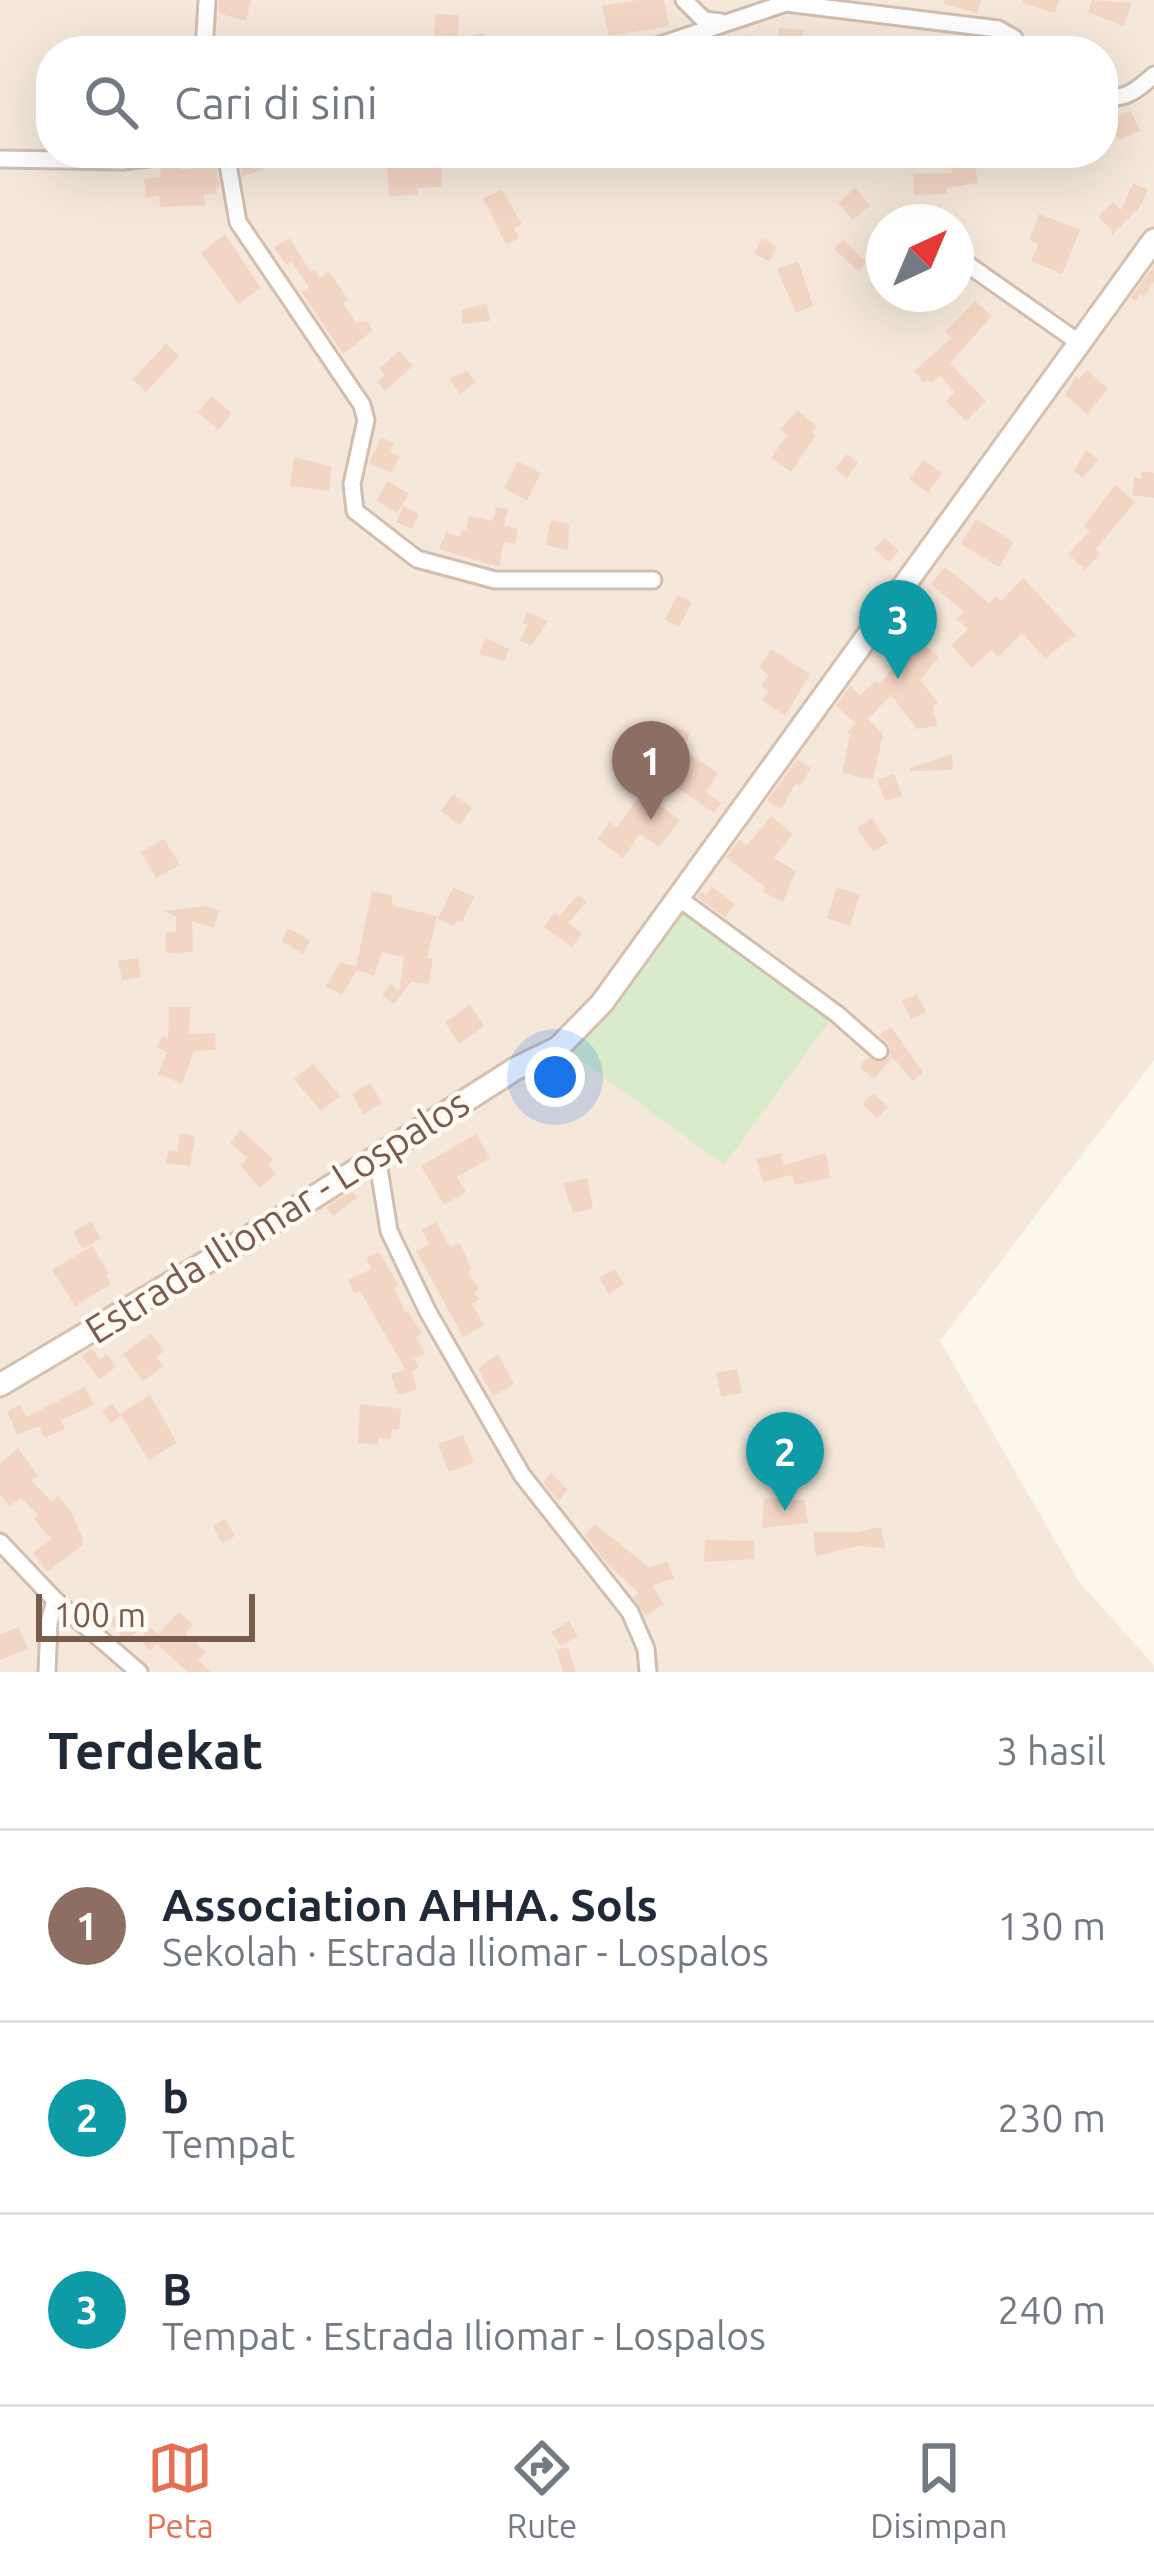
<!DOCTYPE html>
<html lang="id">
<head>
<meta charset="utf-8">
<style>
	:root { --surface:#fff; --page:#f6f6f7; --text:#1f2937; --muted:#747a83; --line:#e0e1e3; --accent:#e76f51 }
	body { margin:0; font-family:Ubuntu,sans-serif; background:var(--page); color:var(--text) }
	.compass { position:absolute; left:866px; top:204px; width:108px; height:108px; border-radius:50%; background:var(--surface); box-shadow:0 12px 48px #0002; rotate:44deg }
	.scale { position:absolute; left:36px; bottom:30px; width:219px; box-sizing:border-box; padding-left:12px; border:6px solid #7a5c4d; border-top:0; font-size:33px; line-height:42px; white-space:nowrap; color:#7a5c4d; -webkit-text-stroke:9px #fffaf3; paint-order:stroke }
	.you { position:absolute; left:555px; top:1077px; width:42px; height:42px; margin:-30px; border:9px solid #fff; border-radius:50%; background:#1a73e8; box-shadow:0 0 0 18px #1a73e833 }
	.badge { display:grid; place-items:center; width:78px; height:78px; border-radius:50%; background:var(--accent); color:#fff; font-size:39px; font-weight:700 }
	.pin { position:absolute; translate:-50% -99px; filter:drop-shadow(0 3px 6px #0008) }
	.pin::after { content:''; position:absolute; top:63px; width:42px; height:36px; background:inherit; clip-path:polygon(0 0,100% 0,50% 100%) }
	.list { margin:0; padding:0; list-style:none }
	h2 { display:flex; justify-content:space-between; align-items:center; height:156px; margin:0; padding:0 48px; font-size:51px }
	h2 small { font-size:39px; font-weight:400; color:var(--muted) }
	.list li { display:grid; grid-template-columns:78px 1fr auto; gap:36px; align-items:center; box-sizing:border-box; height:192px; padding:0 48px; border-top:3px solid var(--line) }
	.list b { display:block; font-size:45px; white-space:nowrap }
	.list p { margin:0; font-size:39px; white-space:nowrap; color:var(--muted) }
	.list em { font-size:39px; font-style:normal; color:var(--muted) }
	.icon { flex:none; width:66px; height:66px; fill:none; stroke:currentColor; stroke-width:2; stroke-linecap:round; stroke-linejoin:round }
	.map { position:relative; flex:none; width:1154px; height:1672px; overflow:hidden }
	.search { position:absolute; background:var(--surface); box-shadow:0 12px 48px #0002; left:36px; right:36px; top:36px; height:132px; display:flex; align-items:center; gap:30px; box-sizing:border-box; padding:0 42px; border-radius:48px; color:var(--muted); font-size:45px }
	.sheet { height:732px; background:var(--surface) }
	nav { display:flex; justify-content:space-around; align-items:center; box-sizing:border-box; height:168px; border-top:3px solid var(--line); background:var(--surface); font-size:33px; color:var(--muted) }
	nav a { display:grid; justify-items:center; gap:6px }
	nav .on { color:var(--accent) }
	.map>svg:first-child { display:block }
</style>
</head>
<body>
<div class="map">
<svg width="1154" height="1672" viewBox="0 0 1154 1672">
	<rect width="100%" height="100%" fill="#fdf6ec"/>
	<path fill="#f5e8da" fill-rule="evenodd" d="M0,0H1154V1060L940,1341L1079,1582L1154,1665V1672H0ZM51,51H1103V153H51ZM884,222H956V294H884Z"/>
	<path fill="#d8ecc9" d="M675,905L831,1019L724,1165L568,1051Z"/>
	<path fill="#f3d5c3" d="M219,0H251L246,21L218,13Z
		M638,0H664L669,26L609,36L602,6Z
		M944,0H981L977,13L944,4Z
		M1023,0H1059L1055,13L1022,3Z
		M1092,0L1132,3L1124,26L1088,12Z
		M435,14L459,15L458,39L483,33L488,51L434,46Z
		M779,28L803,30L802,51H778Z
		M752,35L753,51H733V37Z
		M855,38L921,42V51H854Z
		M1131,111L1140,131L1118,140L1110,120Z
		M949,153H973L978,183L947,188V194L914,195L913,174L953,173Z
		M258,154L263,170L242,176L239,159Z
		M404,163L405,167L441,166L442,187L417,188L418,195L389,196L387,164Z
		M180,166L181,170L216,166L220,187L216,188V194L204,195L205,205L160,207L159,196L146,197L144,179L161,177L160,169Z
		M1133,183L1148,190L1140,207L1111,236L1112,230L1098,217L1113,202L1121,210Z
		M855,188L870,205L853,220L838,203Z
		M502,190L522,224L514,228L519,238L506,245L483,198Z
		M1039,214L1080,230L1062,274L1031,261L1038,244L1029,240Z
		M225,234L261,288L238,304L201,253Z
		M289,238L311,272L315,270L320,278L329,272L348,299L343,303L356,323L367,321L373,330L343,354L301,292L309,287L291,261L286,265L274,247Z
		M762,238L777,247L769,262L754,253Z
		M843,240L866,262L858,271L834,249Z
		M798,261L813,306L796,313L777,269Z
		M1154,266V282L1144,297L1140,294L1135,301L1130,298Z
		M975,301L992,316L950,363L986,401L966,421L946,401L955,392L940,375L931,383L927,380L924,383L914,371L952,338L945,332Z
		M487,303L490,321L463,324L461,310Z
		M166,344L179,356L146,392L133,379Z
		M399,351L413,366L385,391L377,382L385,375L379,369Z
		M1087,370L1108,389L1087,414L1065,395L1076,376L1079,379Z
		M467,371L476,382L460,394L449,379Z
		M212,396L232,414L218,430L198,412Z
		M797,410L817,426L812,432L816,435L791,472L771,458L787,435L781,429Z
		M381,437L394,443L390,452L400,457L391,473L369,463Z
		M1086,450L1098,460L1083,478L1074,471Z
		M847,454L858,463L847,478L835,469Z
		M294,457L332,467L329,491L290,486Z
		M923,460L942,473L928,493L909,479Z
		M518,461L541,473L527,501L504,488Z
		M1142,471L1154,473V498L1132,495L1134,478L1141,479Z
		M388,481L409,494L397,513L376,500Z
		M1115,485L1135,502L1095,550L1100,554L1085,570L1068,554L1090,531L1084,526Z
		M403,506L419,514L412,529L396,522Z
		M496,507L508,509L504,526L518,529L515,544L504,542L499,567L439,549L446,532L459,537L462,529L466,530L469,516L493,521Z
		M976,519L1014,542L999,567L961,544Z
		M551,520L569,524L568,550L546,545Z
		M885,538L899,551L889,562L874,549Z
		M945,567L989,603L996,596L1001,601L1023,578L1076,635L1045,658L1022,633L998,657L991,650L972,668L951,645L968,629L957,619L964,612L931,584Z
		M677,595L692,602L679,627L665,620Z
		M907,610L928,626L912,646L891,630Z
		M527,612L548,621L531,646L520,640L528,625L523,623Z
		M486,638L509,649L504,661L479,654Z
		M919,641L939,657L920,680L938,703L933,706L937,726L917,729L891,695L868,719L883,734L873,780L842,773L850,735L847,732L856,723L836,706L850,686L860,695L875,681L879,684Z
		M771,649L810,674L785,716L762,700L769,691L761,686L769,675L759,668Z
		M674,726L690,734L683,749L667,741Z
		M688,753L718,773L706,792L721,803L714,813L669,782Z
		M952,754L953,770L911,771L910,768Z
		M797,759L811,768L800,786L796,783L781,809L767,801Z
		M894,774L902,796L885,801L877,780Z
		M643,792L680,820L659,847L640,834L623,858L597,839L610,822L617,827Z
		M453,794L472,808L460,825L441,811Z
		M771,816L793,834L774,858L796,871L783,902L763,892L765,887L726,857L739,840L747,845Z
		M872,818L888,842L873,852L857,828Z
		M164,839L180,865L156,878L141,852Z
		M453,887L474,897L462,922L457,920L454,926L438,919Z
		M712,887L735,904L725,917L697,897L701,892L706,895Z
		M837,887L860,895L850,926L827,918Z
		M372,891L393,896L391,905L437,916L427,958L433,959L429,984L411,982L394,1004L382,995L391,984L399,991L404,957L382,952L374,976L357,970L342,995L326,986L340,962L356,967Z
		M578,895L587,902L568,923L582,933L572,947L544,927L554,913L559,916Z
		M206,906L219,911L214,928L192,921L193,952L166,953L165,933L176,932V917L163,911Z
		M288,928L310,940L303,954L282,941Z
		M138,958L141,977L122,981L118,961Z
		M917,994L926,1012L911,1019L902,1001Z
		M470,1005L484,1026L459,1044L445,1022Z
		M169,1007H190L189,1034L215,1033L216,1050L194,1051L182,1084L158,1074L167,1052L157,1048L162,1036L168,1038Z
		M891,1027L923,1072L913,1081L892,1057L874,1079L859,1067L868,1057L878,1063L889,1058L890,1046L879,1035Z
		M313,1064L340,1096L321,1111L294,1079Z
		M370,1083L382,1103L363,1114L352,1094Z
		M873,1093L888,1107L877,1118L862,1104Z
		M241,1130L274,1160L268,1165L276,1174L260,1188L240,1165L248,1158L230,1143Z
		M180,1133L195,1136L190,1166L166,1163L168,1151L177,1152Z
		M476,1134L490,1158L457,1177L466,1192L444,1205L421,1166Z
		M781,1153L784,1165L826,1153L830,1178L794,1185L792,1175L763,1182L756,1159Z
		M587,1178L593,1208L573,1213L563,1183Z
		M352,1191L357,1198L333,1216L326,1207Z
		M91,1221L101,1238L83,1249L73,1232Z
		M436,1222L450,1247L460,1243L472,1270L468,1272L479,1289L474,1292L479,1299L472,1304L484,1325L463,1337L416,1251L429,1244L422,1230Z
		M92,1246L109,1274L106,1276L111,1284L75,1306L52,1270Z
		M379,1252L399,1286L394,1288L406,1313L408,1311L422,1333L416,1337L425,1353L414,1359L419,1367L412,1371L417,1390L397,1395L391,1374L406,1370L360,1291L354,1293L348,1280L371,1269L366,1258Z
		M615,1269L624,1284L609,1294L599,1278Z
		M151,1333L164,1351L157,1357L163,1366L143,1381L123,1354Z
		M92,1348L100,1360L107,1354L116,1367L99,1379L82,1356Z
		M498,1354L514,1384L493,1396L478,1369Z
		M737,1369L742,1393L721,1397L716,1373Z
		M85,1387L94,1405L61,1420L65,1429L44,1438L39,1426L17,1435L7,1411L20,1405L26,1417Z
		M150,1395L177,1443L149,1460L121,1415L111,1423L102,1411L112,1404L120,1414Z
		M360,1404L401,1409L399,1429H392L391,1439L378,1438V1445L358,1443Z
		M463,1435L474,1462L449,1472L438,1444Z
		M18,1448L38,1476L31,1480L52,1502L58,1496L72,1513L83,1539V1545L47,1572L33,1553L51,1539L34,1519L38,1515L21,1498L10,1506L0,1494V1464Z
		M551,1473L568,1490L558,1501L543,1482Z
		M764,1498L805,1500L808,1523L762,1528Z
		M225,1519L235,1536L222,1543L213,1526Z
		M594,1524L650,1568L667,1561L674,1578L653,1586L664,1604L645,1616L633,1597L639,1593L608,1565L585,1535Z
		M881,1527L885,1548L858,1546L816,1556L813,1532H856Z
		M705,1540L754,1541L755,1559L704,1562Z
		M122,1610L139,1630L126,1641L109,1621Z
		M179,1612L193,1625L185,1633L206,1652L198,1660L211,1672H188L157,1644L151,1651L139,1639L151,1627L158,1634Z
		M569,1621L578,1636L561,1646L551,1632Z
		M19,1627L28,1649L0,1660V1634Z
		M568,1648L576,1672H563L556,1649Z"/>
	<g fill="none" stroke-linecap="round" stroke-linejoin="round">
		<defs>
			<path id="street" d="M684,0L704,20L721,22
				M204,51L207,0
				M642,51L786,3L998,29L1014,38L1020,51
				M1103,97C1126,100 1137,90 1154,75
				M226,153L238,222L362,405L366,420L352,484L355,511L417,559L495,580H653
				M0,159L123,161L188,153
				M957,257L1081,344
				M677,897L837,1014L879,1051
				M377,1156L389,1231L428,1312L522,1475L630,1612L646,1649L648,1672
				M0,1542L55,1600L139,1672
				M47,1672L49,1623L55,1600"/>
			<path id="secondary" d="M0,1385L289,1213L515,1069L558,1048L602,1003L1154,240"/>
		</defs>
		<use href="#street" stroke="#d1beb0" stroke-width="21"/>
		<use href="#secondary" stroke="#d6c0b0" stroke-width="27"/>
		<use href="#street" stroke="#fff" stroke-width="15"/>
		<use href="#secondary" stroke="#fff" stroke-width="21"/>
	</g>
	<g text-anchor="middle" stroke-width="9" stroke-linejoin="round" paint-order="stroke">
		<g font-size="39" fill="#7a5c4d" stroke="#fffaf3">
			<text transform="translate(277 1216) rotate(-32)" y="14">Estrada Iliomar - Lospalos</text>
		</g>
	</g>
</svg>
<svg class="compass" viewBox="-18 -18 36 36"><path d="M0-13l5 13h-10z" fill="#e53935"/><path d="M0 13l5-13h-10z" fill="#747a83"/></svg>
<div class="scale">100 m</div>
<div class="you"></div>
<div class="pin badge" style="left:651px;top:820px;background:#8d6e63">1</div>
<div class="pin badge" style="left:785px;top:1511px;background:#0f9aa8">2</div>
<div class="pin badge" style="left:898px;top:679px;background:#0f9aa8">3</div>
<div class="search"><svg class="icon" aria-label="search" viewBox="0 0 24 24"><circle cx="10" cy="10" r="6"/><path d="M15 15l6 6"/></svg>Cari di sini</div>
</div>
<section class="sheet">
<h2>Terdekat<small>3 hasil</small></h2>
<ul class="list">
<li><span class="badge" style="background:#8d6e63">1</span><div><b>Association AHHA. Sols</b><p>Sekolah · Estrada Iliomar - Lospalos</p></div><em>130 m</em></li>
<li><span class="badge" style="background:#0f9aa8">2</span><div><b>b</b><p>Tempat</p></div><em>230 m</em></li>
<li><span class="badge" style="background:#0f9aa8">3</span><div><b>B</b><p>Tempat · Estrada Iliomar - Lospalos</p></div><em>240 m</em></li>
</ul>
</section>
<nav>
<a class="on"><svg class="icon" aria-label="map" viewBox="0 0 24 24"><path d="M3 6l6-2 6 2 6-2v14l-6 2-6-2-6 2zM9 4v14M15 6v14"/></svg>Peta</a>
<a><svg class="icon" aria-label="directions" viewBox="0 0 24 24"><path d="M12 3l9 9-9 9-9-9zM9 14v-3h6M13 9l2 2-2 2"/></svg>Rute</a>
<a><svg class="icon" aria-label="saved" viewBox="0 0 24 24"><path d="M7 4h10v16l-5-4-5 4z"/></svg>Disimpan</a>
</nav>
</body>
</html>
